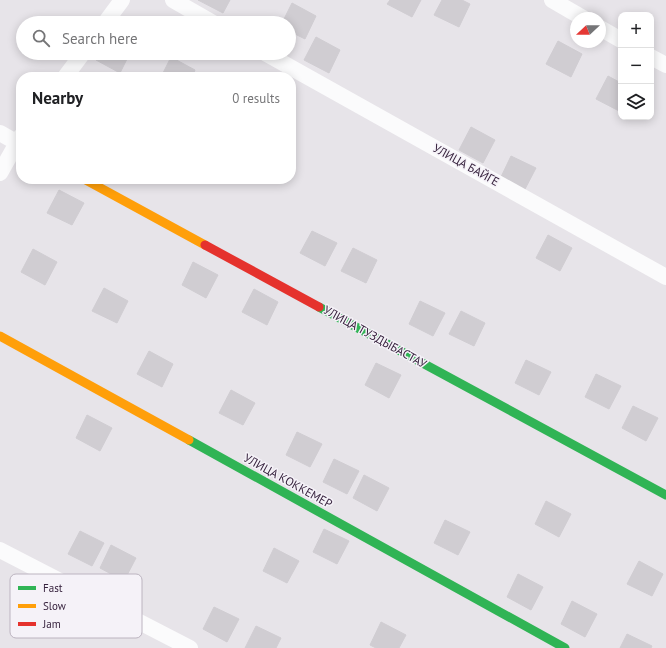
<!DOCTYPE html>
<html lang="en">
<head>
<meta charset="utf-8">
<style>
	:root { --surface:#fff; --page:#f6f6f6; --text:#202124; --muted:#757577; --line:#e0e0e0 }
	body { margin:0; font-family:"PT Sans",sans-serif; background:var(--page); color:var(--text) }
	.controls { position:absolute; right:12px; top:12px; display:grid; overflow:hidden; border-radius:8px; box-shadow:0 2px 10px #0003 }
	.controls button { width:36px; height:36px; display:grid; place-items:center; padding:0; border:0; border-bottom:1px solid var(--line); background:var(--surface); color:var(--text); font:20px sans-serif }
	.compass { position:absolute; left:570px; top:12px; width:36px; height:36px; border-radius:50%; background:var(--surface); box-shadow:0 2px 10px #0003; rotate:248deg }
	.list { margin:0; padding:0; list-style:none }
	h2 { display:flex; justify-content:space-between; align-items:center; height:52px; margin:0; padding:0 16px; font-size:17px }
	h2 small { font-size:13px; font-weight:400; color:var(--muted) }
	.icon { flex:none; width:22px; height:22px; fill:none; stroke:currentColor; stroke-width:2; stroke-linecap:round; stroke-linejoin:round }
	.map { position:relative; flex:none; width:666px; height:648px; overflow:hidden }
	.search { position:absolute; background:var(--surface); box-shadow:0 2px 10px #0003; left:16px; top:16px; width:280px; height:44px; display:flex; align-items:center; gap:10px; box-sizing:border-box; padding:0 14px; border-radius:22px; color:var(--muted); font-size:15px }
	.panel { position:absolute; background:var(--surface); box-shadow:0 2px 10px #0003; left:16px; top:72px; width:280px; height:112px; border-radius:16px }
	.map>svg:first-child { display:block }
</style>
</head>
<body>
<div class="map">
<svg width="666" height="648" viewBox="0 0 666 648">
	<rect width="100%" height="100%" fill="#e7e4e9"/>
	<path fill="#d0cdd2" stroke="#d0cdd2" d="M198,0H230L223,13Z
		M390,0H421L412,17L387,4Z
		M442,0H462L470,4L459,27L434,15Z
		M292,3L316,16L305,39L289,31V23H282Z
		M316,37L340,50L329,73L304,60Z
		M558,41L582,54L571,77L546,64Z
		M99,53H130L120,73L96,60Z
		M171,57L195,70L192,77H161Z
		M608,76L621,83V112L596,99Z
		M471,127L495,140L483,163L459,150Z
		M511,156L536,168L524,191L500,179Z
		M59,190L84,203L72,225L47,213Z
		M312,231L337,243L325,266L300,253Z
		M548,235L572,248L560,271L536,258Z
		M353,248L377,260L366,283L341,271Z
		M33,249L57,262L45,285L21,272Z
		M193,262L218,275L206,298L182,285Z
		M104,288L128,301L117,323L92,311Z
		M254,289L278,302L267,325L242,312Z
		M420,301L445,313L433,336L409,324Z
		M461,311L485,323L474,346L449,334Z
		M149,351L173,364L162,387L137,374Z
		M526,360L551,372L539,395L515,383Z
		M376,363L401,375L389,398L365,385Z
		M596,374L621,386L609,409L585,397Z
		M231,390L255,403L243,425L219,413Z
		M633,406L658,418L646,441L622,428Z
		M87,415L112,428L100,451L76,438Z
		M297,432L322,444L310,467L286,455Z
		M334,459L359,471L347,494L323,482Z
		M364,475L389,488L377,511L353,498Z
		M546,501L571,514L559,537L535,524Z
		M445,520L470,532L458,555L434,543Z
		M324,529L349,541L337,564L313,552Z
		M80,531L104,543L92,566L68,554Z
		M111,545L136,558L124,581L100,568Z
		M274,548L299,561L287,583L263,571Z
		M639,561L663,574L652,596L627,584Z
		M518,574L543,587L531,610L507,597Z
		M572,601L597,614L585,637L561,624Z
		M214,607L239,619L227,642L203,629Z
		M381,622L406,635L399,648H376L370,645Z
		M256,626L281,638L276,648H245Z
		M627,634L652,646L651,648H620Z"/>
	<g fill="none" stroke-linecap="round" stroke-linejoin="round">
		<path stroke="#fbfbfc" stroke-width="16" d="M173,0L213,23
			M552,0L583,18
			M105,23L122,0
			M600,28L621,40
			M265,53L666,277
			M651,57L666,65
			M65,77L83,53
			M0,133L21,145
			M0,173L21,136
			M0,550L190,648"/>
		<path stroke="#30b455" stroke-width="9" d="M319,307L666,495
			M189,440L565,648"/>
		<path stroke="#ff9f0a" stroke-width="9" d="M84,179L205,245
			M0,336L189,440"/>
		<path stroke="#e5322d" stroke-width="9" d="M205,245L319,307"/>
	</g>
	<g text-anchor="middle" stroke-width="3" stroke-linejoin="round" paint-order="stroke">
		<g font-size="12" fill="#36223d" stroke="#f5f2f8">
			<text transform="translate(466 165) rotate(29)" y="4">УЛИЦА БАЙГЕ</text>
			<text transform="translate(375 337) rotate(29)" y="4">УЛИЦА ТУЗДЫБАСТАУ</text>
			<text transform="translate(288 481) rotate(29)" y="4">УЛИЦА КОККЕМЕР</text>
		</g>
	</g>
	<rect x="10" y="574" width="132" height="64" rx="6" fill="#f5f2f8" stroke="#bcb4c0" stroke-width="1"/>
	<rect x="18" y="586" width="18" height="4" fill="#30b455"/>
	<rect x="18" y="604" width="18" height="4" fill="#ff9f0a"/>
	<rect x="18" y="622" width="18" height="4" fill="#e5322d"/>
	<g font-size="11" fill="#36223d">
		<text x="43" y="592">Fast</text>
		<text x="43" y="610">Slow</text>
		<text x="43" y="628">Jam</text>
	</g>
</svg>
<div class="controls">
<button>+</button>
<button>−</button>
<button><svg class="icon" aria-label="layers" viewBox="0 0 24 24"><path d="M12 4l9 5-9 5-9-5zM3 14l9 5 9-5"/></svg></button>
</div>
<svg class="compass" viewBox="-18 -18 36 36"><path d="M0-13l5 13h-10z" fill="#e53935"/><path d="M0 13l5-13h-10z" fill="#757577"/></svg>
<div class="search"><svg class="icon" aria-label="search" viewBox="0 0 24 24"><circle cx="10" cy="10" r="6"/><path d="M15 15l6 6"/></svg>Search here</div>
<section class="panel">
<h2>Nearby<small>0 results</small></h2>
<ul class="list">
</ul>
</section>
</div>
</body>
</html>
